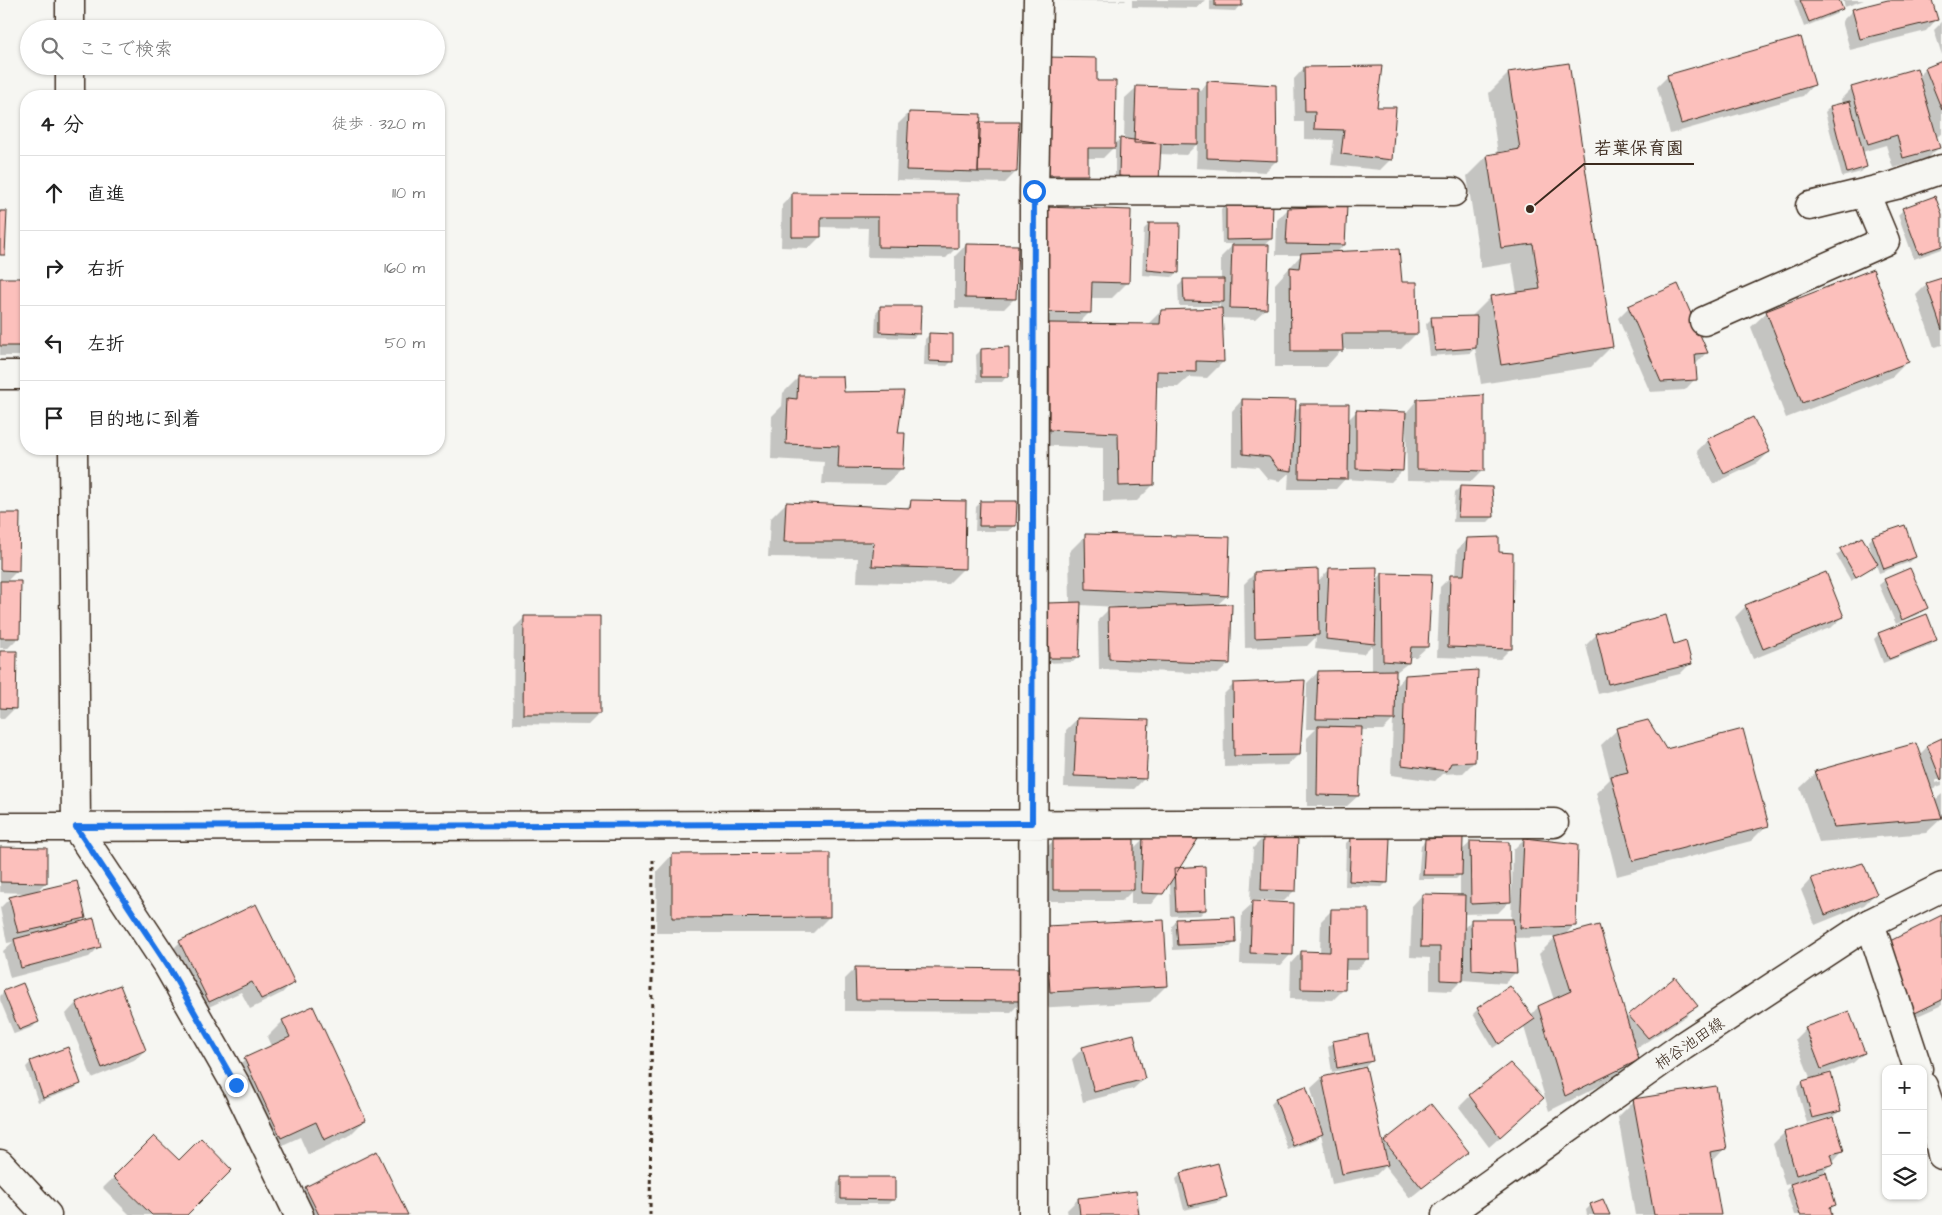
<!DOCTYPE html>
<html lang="ja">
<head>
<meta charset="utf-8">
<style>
	:root { --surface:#fff; --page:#f6f6f6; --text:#222; --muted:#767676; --line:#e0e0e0 }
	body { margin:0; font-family:"Architects Daughter","Klee One",sans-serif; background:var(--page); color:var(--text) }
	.controls { position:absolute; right:15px; bottom:15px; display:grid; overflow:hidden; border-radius:10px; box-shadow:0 1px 4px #0004 }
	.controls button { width:45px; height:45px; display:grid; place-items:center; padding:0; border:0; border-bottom:1px solid var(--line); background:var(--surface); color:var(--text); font:25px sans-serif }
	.stop { position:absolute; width:15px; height:15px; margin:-11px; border:4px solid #1a73e8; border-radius:50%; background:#fff }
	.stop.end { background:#1a73e8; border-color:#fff; box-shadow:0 1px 5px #0008 }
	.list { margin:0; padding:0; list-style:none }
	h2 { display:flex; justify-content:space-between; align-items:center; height:65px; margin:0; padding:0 20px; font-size:21px }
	h2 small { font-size:16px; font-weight:400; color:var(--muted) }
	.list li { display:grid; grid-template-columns:32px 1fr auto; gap:15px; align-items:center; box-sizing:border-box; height:75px; padding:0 20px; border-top:1px solid var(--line) }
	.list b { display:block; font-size:19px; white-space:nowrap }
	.list em { font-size:16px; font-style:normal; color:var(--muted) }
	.icon { flex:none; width:28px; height:28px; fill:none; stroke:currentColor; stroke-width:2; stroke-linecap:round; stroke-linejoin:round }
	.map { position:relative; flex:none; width:1942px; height:1215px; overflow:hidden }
	.search { position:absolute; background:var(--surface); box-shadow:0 1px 4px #0004; left:20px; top:20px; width:425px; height:55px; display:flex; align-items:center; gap:12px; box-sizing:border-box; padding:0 18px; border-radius:28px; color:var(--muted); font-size:19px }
	.panel { position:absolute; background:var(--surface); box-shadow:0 1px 4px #0004; left:20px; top:90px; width:425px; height:365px; border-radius:20px }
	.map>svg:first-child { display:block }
</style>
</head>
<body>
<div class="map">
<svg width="1942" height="1215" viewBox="0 0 1942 1215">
	<rect width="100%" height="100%" fill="#f6f6f2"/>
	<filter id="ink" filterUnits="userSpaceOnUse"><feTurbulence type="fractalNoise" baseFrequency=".02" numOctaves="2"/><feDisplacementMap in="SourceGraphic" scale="10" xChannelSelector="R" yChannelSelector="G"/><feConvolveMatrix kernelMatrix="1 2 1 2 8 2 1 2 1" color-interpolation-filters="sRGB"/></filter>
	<g filter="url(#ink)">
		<path fill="#0003" d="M1056,0H1126L1125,1Z
			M1132,0H1205L1197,8L1132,7Z
			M1210,0H1240V5L1235,11L1210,10Z
			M1794,0H1838L1841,9L1836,14L1804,27Z
			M1843,0H1864L1845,7Z
			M1893,0H1931L1936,20L1926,31L1850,50L1842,21L1853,10Z
			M1942,22V55L1934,30Z
			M1942,63V134L1936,137L1939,147L1928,158L1893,168L1886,145L1862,152L1866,167L1861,172L1842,177L1825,112L1830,107L1842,104L1841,99L1852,88L1918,77L1926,69Z
			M1304,68L1376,108L1391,159L1380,170L1331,165L1334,140L1304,139V122H1295L1294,79Z
			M1509,73L1611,347L1591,367L1481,384L1475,348L1470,353L1430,356L1426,324L1431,319L1471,317L1491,297L1517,293L1512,263L1481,268L1467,176L1487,156L1498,154L1489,93Z
			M1668,76L1813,85L1803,96L1670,134L1657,87Z
			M1096,82L1114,145L1120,139L1124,140L1125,98L1136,88L1197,93L1208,82L1276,161L1265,172L1196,168L1197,144L1186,155L1159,154L1158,180L1115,181V146L1103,158H1086V174L1076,185H1036Z
			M909,113L979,123L1016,172L1005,183L896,180L898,124Z
			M793,194L957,195V247L946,258L867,257L868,228L820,227V237L809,248L781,247L782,205Z
			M1226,203L1271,239L1263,246L1266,309L1255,319L1221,318L1223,362L1207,378L1189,377L1178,387H1156L1153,485L1137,501L1103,502V448L1033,445L1028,224L1128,282L1112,298H1090V312L1078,324L1147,325L1161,311L1220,310V304L1218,306H1179L1178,286L1183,281L1221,280V257L1234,244H1222L1221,209Z
			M1288,209L1344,245L1336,253L1401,283L1417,333L1401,349H1342L1326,367H1275V284L1301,255H1276L1277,220Z
			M1903,210L1942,218V249L1914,259L1898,215Z
			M1149,224L1177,272L1172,277L1142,275L1144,229Z
			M966,245L1015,298L1004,309L955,308V256Z
			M0,279H26V350L20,356H0Z
			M1942,279V345L1934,347L1916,295L1927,284Z
			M1629,307L1706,353L1696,364L1695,379L1685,390L1650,392L1618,318Z
			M881,308L918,333L913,338L875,337L876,313Z
			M1767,312L1908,361L1892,377L1786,418L1751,327Z
			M930,334L952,361L947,366L924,365L925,339Z
			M981,350L1007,376L1002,382H977L976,355Z
			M799,377L842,393L896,434L901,469L885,485L822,484L824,462L771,459L772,416L782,406L783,393Z
			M1242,400L1294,412L1301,406L1348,420L1356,412L1406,413L1417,400L1483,470L1472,481L1407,480L1406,422H1404L1402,471L1391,482L1345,479L1336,489H1288L1289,473L1280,481L1268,479L1258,467L1232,465V411Z
			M1708,440L1769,452L1758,463L1713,484L1697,451Z
			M1460,487L1493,517L1488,522H1453L1455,492Z
			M912,502L964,568L948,584L857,582L858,558L768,557L770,519L786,503L905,509Z
			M981,502L1015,525L1009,531H975L976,507Z
			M0,514L18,570L6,582L19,637L8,648H0Z
			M1085,536L1227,596L1217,605L1229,664L1218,674L1099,669L1098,620L1109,609H1117V607L1080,605L1078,657L1073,662L1045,663L1042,610L1070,604L1069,552Z
			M1873,537L1915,557L1910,562L1879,573L1876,564L1851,581L1836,555L1861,538L1873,555L1868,542Z
			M1468,539L1498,553L1511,648L1500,659L1437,657L1440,587L1451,576H1455L1457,550Z
			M1330,569L1376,580L1382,574L1427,647L1416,657H1408V663L1395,673V687L1405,676L1474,762L1463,773L1442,774L1435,781L1391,775L1393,720L1383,730H1361L1358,796L1347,806H1307V738L1316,729H1306L1307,683L1318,672L1372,671V645L1363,654L1315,649L1316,637L1307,646L1245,648L1244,584L1255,573L1317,582Z
			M1885,580L1926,608L1921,613L1896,624L1879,585Z
			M1746,606L1843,617L1832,627L1753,659L1735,617Z
			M525,617L599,714L588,725L513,724L514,628Z
			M1597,634L1673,647L1691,663L1680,674L1598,694L1586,645Z
			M1879,634L1936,640L1931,645L1883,663L1874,639Z
			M0,652L15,708L4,719H0Z
			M1234,684L1299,754L1288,765L1224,767L1223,695Z
			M1077,719L1145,778L1134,789L1064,787L1066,730Z
			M1617,730L1767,825L1751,841L1617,876L1596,793L1610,779L1601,745Z
			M1942,740V778L1935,781L1936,783L1942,781V785L1931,789L1935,800L1942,794V818L1926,833L1819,842L1800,788L1816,773L1919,755L1928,746Z
			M1263,838L1295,890L1284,901L1250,900L1253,848Z
			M1351,838L1387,882L1382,887L1345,886L1346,843Z
			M1143,839L1178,869L1205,910L1200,915L1171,916L1170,881L1151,904H1131V892L1122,901H1043L1042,852L1053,841L1132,850Z
			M1524,839L1574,925L1565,935L1626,1019L1629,1016L1696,1006L1686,1016L1637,1048L1633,1043L1638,1059L1622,1075L1549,1111L1524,1027L1493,1048L1473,1014L1478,1009L1531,1015L1538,1007L1554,1000L1539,954L1556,937L1513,938L1516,972L1505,983L1462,980L1451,991L1430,990V958L1410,957L1412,906L1422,895L1460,896V875L1456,879H1418L1421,845L1426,840L1461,851L1471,842L1510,901L1498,913L1463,914V929L1472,920H1511L1513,850Z
			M0,848L45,883L36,892L84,918L78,924L100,946L89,957L10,978L3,951L13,942L7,943L0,908L10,898L26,893L0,892Z
			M672,855L829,917L813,933H656L657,871Z
			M1862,864L1875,894L1864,905L1815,925L1801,890L1811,879Z
			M1253,903L1291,954L1281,965L1240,964L1242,913Z
			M1332,910L1367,959L1357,970H1344V989L1333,1000L1290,999L1291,963L1301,952L1320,953L1321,921Z
			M1942,917V1005L1904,1022L1878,954Z
			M1177,921L1235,942L1230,947L1173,950L1172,926Z
			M1047,927L1166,986L1150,1002L1034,1008Z
			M180,942L293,982L282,993L250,1009L241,992L198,1012L169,953Z
			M856,968L1022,1001L1011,1012L845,1011V979Z
			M4,992L38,1021L33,1027L14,1034L0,1000V996Z
			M76,1003L145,1050L134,1061L92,1078L66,1014Z
			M283,1021L365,1120L349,1136L308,1155L300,1137L265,1153L229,1075L245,1059L271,1046L267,1037Z
			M1806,1028L1864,1053L1853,1063L1822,1075L1840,1110L1835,1116L1807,1123L1797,1088L1803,1082L1811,1080L1795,1039Z
			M1334,1042L1371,1061L1366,1066L1332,1072L1328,1047Z
			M1082,1049L1144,1079L1133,1089L1083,1102L1072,1059Z
			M31,1062L79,1084L74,1089L38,1102L26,1067Z
			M1322,1078L1382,1145L1385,1142L1467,1152L1410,1198L1385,1166L1376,1175L1332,1184L1321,1134L1317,1139L1288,1150L1271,1104L1276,1099L1318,1117L1311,1088Z
			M1470,1096L1532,1109L1489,1147L1459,1107Z
			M1634,1101L1725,1148L1711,1163L1720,1215H1635L1618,1117Z
			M1833,1119L1843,1150L1821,1175L1835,1205L1829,1210L1831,1215H1794L1786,1190L1793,1183L1785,1185L1773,1144L1784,1133Z
			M154,1138L185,1215H130L103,1188Z
			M1181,1174L1225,1196L1220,1202L1184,1210L1176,1179Z
			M842,1178L893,1199L888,1204H836L837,1183Z
			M305,1188L407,1215H303L295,1198Z
			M1078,1199L1138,1215H1068L1067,1210Z
			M1591,1205L1608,1215H1587L1586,1210Z"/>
		<path fill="#fcc0bc" stroke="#3b2a1e" d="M1215,0H1242V6H1215Z
			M1800,0H1839L1843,9L1809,22Z
			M1888,0H1932L1938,20L1860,39L1852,9Z
			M1801,37L1815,85L1681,124L1667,75Z
			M1046,57L1097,58V81H1116L1115,148H1088V175H1046Z
			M1942,61V110L1925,68Z
			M1569,63L1613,347L1501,365L1490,296L1540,289L1533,244L1501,248L1487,155L1520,149L1508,72Z
			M1382,66L1377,107H1396L1392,160L1341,154L1344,130L1314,129L1315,112H1305L1304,67Z
			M1917,68L1940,148L1903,158L1897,135L1868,144L1851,87Z
			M1207,81L1276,85L1277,161L1207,158Z
			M1136,86L1198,88V144L1134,143Z
			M1850,101L1867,167L1847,173L1830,106Z
			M909,112L981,114L978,172L906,170Z
			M979,122H1019L1017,172H978Z
			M1120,138L1161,144L1159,181L1119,176Z
			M792,193L958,194V248L878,247V217H821V237H792Z
			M1935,196L1942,214V246L1919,254L1902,208Z
			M1273,201L1272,239L1226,240V202Z
			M1347,206L1345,245L1286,244L1288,208Z
			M1044,207L1131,210L1129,283L1092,282L1091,313L1040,312Z
			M0,211H7L5,255H0Z
			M1149,223H1180L1179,273L1147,270Z
			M966,244L1018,245L1016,299L965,298Z
			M1232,245H1269L1267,309L1230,308Z
			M1399,249L1402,282H1417L1418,334H1342L1343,351H1291L1290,267L1299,268L1301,253Z
			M1873,269L1909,362L1802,403L1766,311Z
			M0,278H26V346H0Z
			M1942,278V330L1926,283Z
			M1183,279H1224V302L1184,301Z
			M1678,284L1708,353L1695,354L1697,380L1661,382L1628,306Z
			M880,306H921L920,334L880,332Z
			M1222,308L1224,362L1196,361V372L1157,371L1154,485L1119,486L1118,433L1049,430V323L1160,324L1161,310Z
			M1477,316L1476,348L1435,351L1431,317Z
			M929,333L953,334V362L929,361Z
			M1009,347V377H981V349Z
			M798,376H843L844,392L904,391L898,433H905L903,469L838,468L839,446L786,444L788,398L797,399Z
			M1484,395V471L1417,469V399Z
			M1242,399L1296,400L1292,471L1278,469L1269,457L1243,454Z
			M1300,404H1349L1348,479L1299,478Z
			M1356,410L1406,412L1403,471L1356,469Z
			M1753,417L1770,452L1724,474L1707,439Z
			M1460,486L1492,487L1494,517H1458Z
			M911,500L966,501L965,569L872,566L874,542H784L786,502L910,508Z
			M980,501H1017L1016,526H979Z
			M0,513H20L19,571L0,570Z
			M1905,525L1916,557L1884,569L1872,536Z
			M1085,534L1230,537L1228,596L1086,589Z
			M1499,537V552L1513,553L1512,649L1448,647L1450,575H1464L1467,538Z
			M1862,537L1878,564L1856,577L1840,549Z
			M1377,567L1375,644L1326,639L1329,568Z
			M1910,568L1928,608L1902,620L1884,579Z
			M1318,569L1319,635L1255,638L1254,572Z
			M1826,572L1844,617L1763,649L1745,605Z
			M1382,573L1432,574L1428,647H1411L1409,663L1383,661Z
			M0,581H21L20,638H0Z
			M1081,602L1079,658H1049L1047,603Z
			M1232,604L1230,664L1109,659L1108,608Z
			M1927,614L1937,640L1889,659L1878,633Z
			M1666,615L1674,645L1686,641L1692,664L1608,684L1596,633Z
			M524,616H600V714H523Z
			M0,651H17L16,709L0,708Z
			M1396,670L1395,720L1316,719L1318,671Z
			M1478,670L1475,762L1451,763L1447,771L1402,765L1405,675Z
			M1305,680L1300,755L1234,756L1233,683Z
			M1077,718L1149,720L1146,779L1074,776Z
			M1648,720L1666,749L1743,729L1769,826L1633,861L1611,776L1628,772L1616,728Z
			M1318,726L1362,727L1359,796L1317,795Z
			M1942,738V779L1941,780L1927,745Z
			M1916,743L1942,818L1834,827L1815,771Z
			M1263,836L1298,837L1296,891L1261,890Z
			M1143,837L1198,839L1163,894L1141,893Z
			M1351,837L1390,838L1388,883L1349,881Z
			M1463,837L1462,875H1423L1425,839Z
			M1524,838L1578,844L1576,926L1520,928Z
			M1134,839V890H1053V840Z
			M1470,841L1509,842L1511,902L1471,904Z
			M0,847L47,848V883L0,882Z
			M830,853V917L672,918V854Z
			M1863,863L1877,894L1825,915L1811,878Z
			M1205,866L1206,910L1176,911L1174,868Z
			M77,881L86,918L18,933L9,897Z
			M1422,894L1465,895L1463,981L1440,980V947H1421Z
			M1252,901L1294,903L1293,955L1250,953Z
			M256,904L295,983L261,999L252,982L209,1002L179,941Z
			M1331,909H1369V959H1346L1345,990L1301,989V951L1330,952Z
			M1942,915V1000L1915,1013L1888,942Z
			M1235,917L1236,943L1178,945L1176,919Z
			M94,918L101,947L21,968L14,939Z
			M1471,919H1513L1517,973L1472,970Z
			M1164,920L1168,986L1050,992L1046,926Z
			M1599,925L1639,1060L1565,1096L1538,1006L1571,991L1554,937Z
			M855,967L1024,969L1023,1001L856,1000Z
			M1675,977L1698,1006L1648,1038L1628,1015Z
			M23,983L39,1022L19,1030L3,991Z
			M120,985L146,1050L102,1068L76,1002Z
			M1510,986L1535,1019L1499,1044L1477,1008Z
			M313,1006L366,1120L324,1140L316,1122L281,1138L244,1058L290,1037L282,1020Z
			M1849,1011L1865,1053L1821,1069L1805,1027Z
			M1134,1034L1145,1079L1094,1092L1082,1047Z
			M1368,1034L1373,1061L1337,1068L1333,1041Z
			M68,1047L81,1084L43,1098L30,1061Z
			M1510,1063L1544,1098L1500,1137L1469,1095Z
			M1366,1067L1388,1165L1342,1174L1322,1077Z
			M1831,1073L1841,1111L1812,1118L1802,1081Z
			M1306,1086L1323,1134L1293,1146L1275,1098Z
			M1716,1086L1727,1149L1710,1152L1721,1215H1654L1633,1099Z
			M1431,1104L1469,1152L1422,1188L1384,1141Z
			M1834,1117L1844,1151L1831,1154L1834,1164L1796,1175L1784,1132Z
			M154,1136L179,1160L201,1138L232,1170L187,1215H152L113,1177Z
			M377,1151L408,1215H319L305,1187Z
			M1218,1163L1227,1197L1189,1206L1180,1173Z
			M1826,1172L1836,1205L1830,1207L1832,1215H1800L1790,1184Z
			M841,1177H895V1200L841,1199Z
			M1136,1191L1139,1215H1080L1078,1198Z
			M1603,1199L1610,1215H1594L1590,1204Z"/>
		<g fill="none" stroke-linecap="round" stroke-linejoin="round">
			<defs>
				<path id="minor" d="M70,0V29
					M70,66V96
					M1034,191L1453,192
					M1810,206L1896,185L1942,169
					M1704,321L1885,241L1865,193
					M0,375H26
					M73,449L76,827L168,966L236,1085L299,1215
					M0,827L1554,823
					M1870,923L1918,1069
					M1923,1086L1935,1122L1942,1155
					M0,1164L47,1215
					M1033,1215L1034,191L1038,0"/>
				<path id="major" d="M1446,1215L1683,1046L1870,923L1942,887"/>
			</defs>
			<use href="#minor" stroke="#3b2a1e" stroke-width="31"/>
			<use href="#major" stroke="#3b2a1e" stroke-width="31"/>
			<path stroke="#3b2a1e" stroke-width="3" stroke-dasharray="4 4" stroke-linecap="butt" d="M650,1215L653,860"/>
			<use href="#minor" stroke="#f6f6f2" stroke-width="28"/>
			<use href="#major" stroke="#f6f6f2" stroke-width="28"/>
		</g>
	</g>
	<g fill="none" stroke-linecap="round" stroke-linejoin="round" filter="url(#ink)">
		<path stroke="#1a73e8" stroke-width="6" d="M236,1085L168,966L76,827L1032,823L1034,191"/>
	</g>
	<g text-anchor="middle" stroke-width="4.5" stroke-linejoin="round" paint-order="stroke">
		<g font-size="16" fill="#3b2a1e" stroke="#f6f6f2">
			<text transform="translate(1689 1043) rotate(-34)" y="6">柿谷池田線</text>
		</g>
	</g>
	<path fill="none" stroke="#3b2a1e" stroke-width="2" d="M1530 209L1584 164H1694"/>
	<circle fill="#3b2a1e" stroke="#f6f6f2" stroke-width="2" cx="1530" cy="209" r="5"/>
	<g font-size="18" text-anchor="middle" font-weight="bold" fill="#3b2a1e" stroke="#f6f6f2" stroke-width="4.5" stroke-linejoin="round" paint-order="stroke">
		<text x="1639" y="154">若葉保育園</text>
	</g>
</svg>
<div class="controls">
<button>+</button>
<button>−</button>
<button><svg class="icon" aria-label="layers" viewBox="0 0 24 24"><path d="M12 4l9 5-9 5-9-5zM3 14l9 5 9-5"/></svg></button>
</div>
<div class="stop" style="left:1034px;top:191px"></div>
<div class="stop end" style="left:236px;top:1085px"></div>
<div class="search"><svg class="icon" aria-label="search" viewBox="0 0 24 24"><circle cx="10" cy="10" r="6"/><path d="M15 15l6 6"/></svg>ここで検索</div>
<section class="panel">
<h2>4 分<small>徒歩 · 320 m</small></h2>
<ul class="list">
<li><svg class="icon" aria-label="ahead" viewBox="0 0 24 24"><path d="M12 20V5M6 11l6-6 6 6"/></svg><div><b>直進</b></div><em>110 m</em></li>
<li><svg class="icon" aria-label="right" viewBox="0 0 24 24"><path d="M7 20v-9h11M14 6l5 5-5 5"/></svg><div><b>右折</b></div><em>160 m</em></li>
<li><svg class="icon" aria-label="left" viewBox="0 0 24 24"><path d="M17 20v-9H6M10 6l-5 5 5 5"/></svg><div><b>左折</b></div><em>50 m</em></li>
<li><svg class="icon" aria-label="arrive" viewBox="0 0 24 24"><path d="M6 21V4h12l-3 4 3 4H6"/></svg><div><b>目的地に到着</b></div></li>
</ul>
</section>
</div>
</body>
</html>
